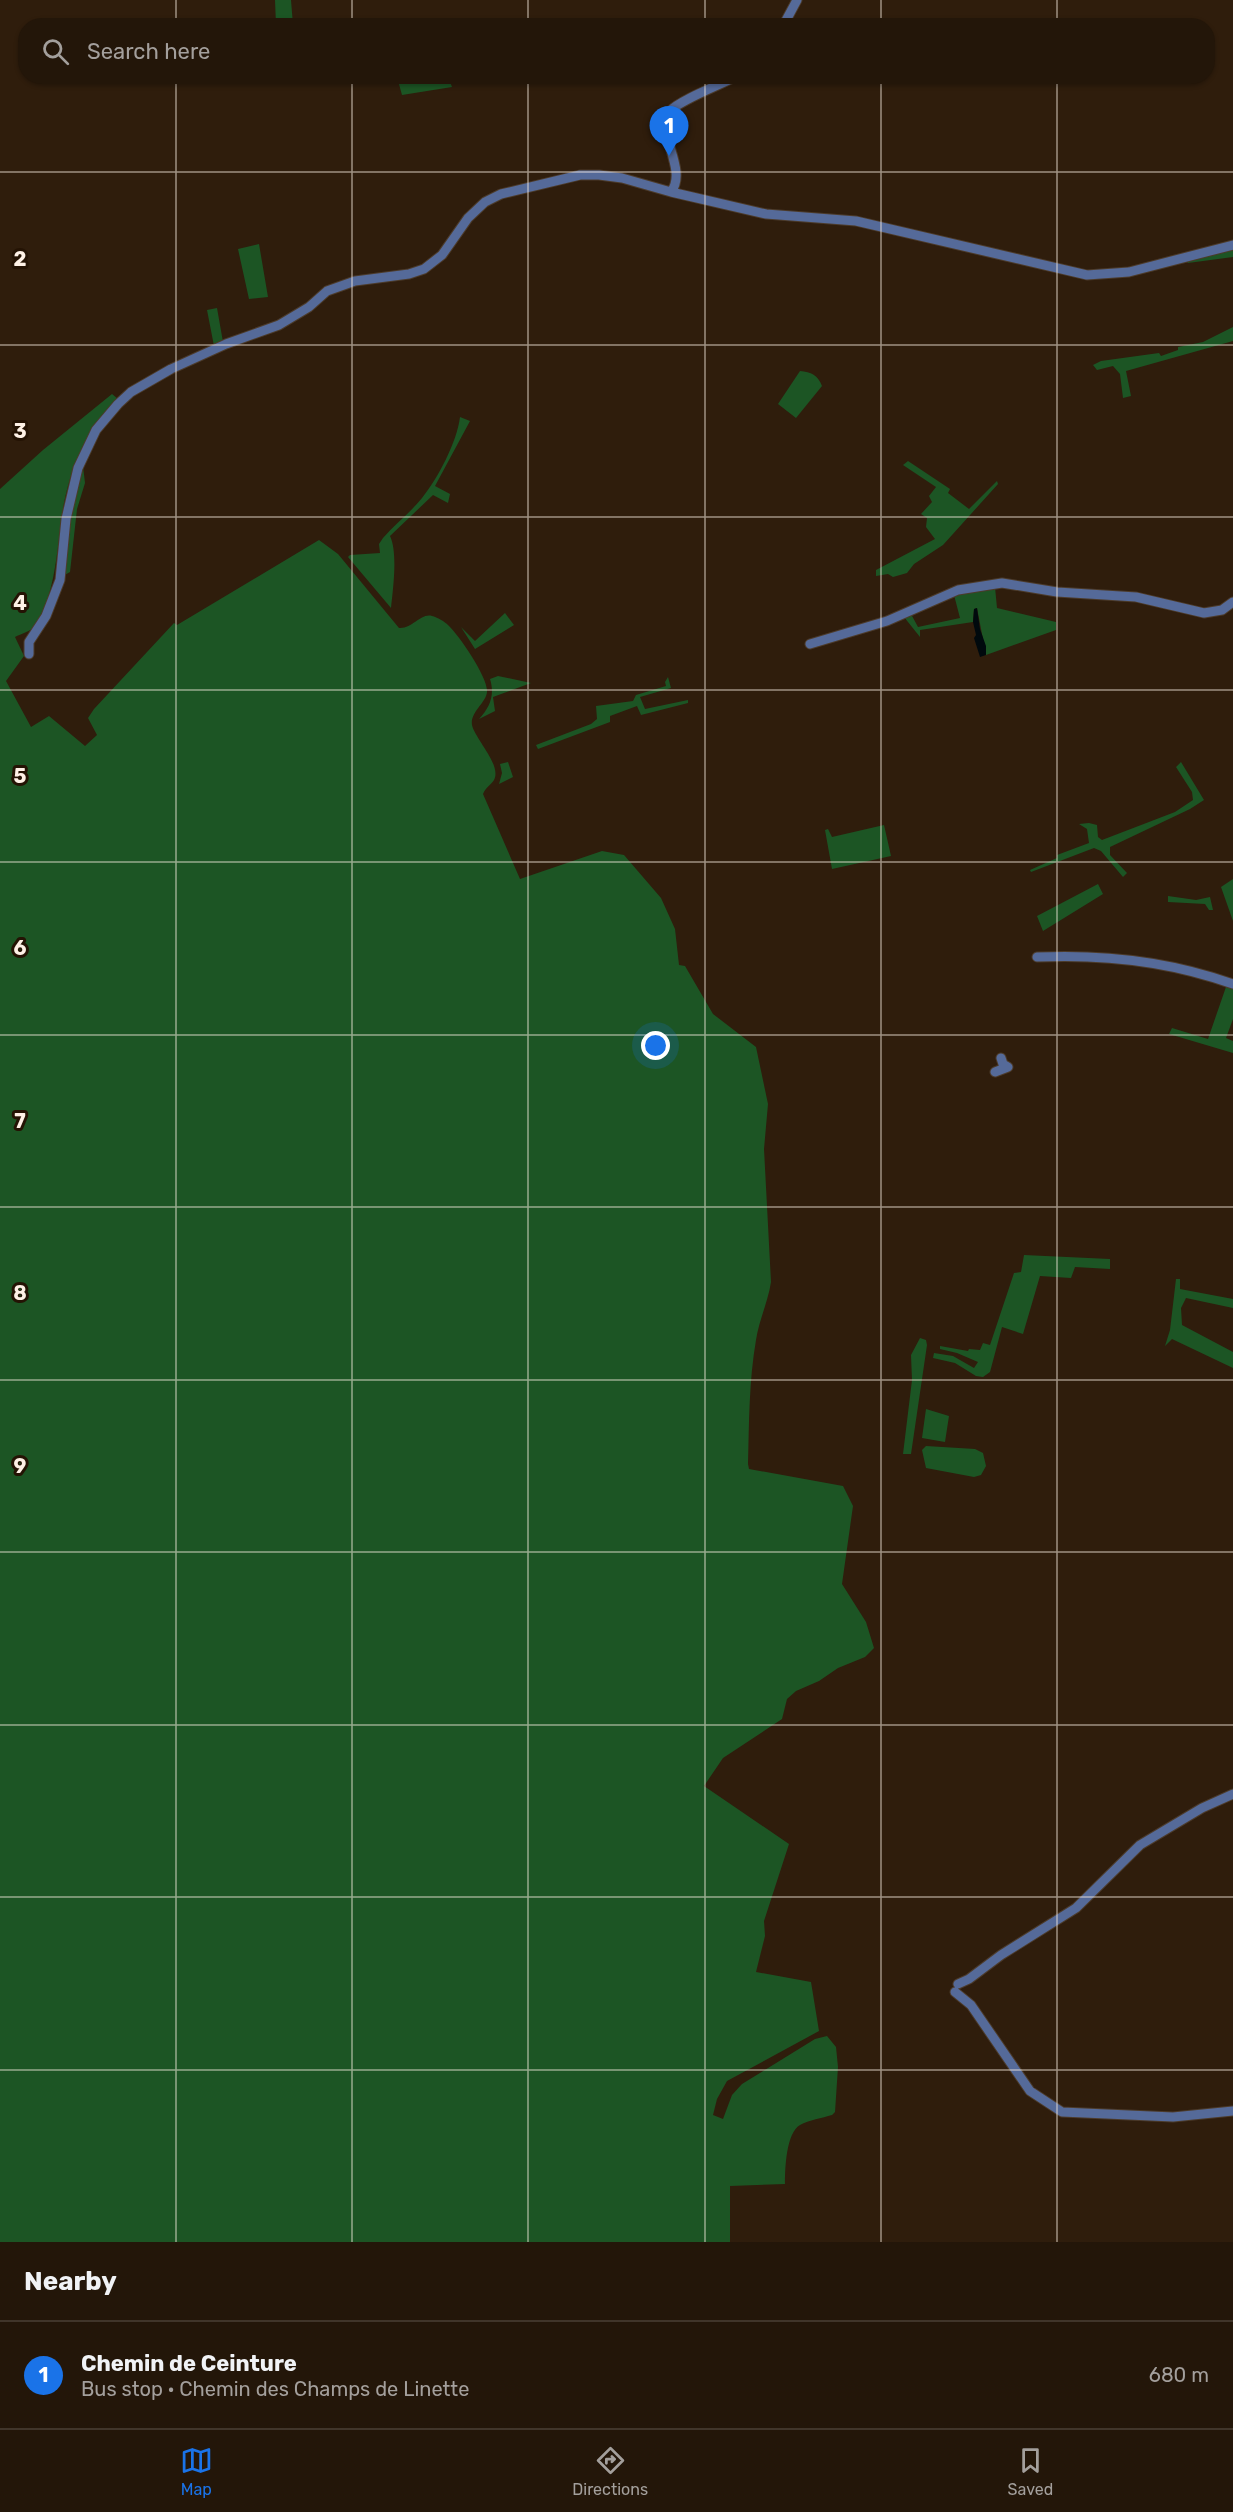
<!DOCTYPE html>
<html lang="en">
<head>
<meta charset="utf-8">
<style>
	:root { --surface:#231609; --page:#2b1f12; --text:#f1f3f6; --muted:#a39f9c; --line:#40352a; --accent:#1a73e8 }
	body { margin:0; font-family:Rubik,sans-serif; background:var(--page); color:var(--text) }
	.you { position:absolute; left:656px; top:1046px; width:21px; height:21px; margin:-15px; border:4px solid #fff; border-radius:50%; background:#1a73e8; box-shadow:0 0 0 9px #1a73e833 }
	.badge { display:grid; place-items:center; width:39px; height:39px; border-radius:50%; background:var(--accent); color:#fff; font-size:20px; font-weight:700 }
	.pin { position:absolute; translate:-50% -50px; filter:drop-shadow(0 2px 3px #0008) }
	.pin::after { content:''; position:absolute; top:32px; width:21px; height:18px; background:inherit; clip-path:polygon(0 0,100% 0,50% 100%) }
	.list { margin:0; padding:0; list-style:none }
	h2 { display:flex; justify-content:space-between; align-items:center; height:78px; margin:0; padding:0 24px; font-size:26px }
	h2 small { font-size:20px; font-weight:400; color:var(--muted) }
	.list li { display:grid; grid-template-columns:39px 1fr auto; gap:18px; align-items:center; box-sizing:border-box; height:108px; padding:0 24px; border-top:2px solid var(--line) }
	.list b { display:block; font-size:22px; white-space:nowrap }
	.list p { margin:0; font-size:20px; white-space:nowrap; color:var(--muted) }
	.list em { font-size:20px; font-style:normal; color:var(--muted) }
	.icon { flex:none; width:33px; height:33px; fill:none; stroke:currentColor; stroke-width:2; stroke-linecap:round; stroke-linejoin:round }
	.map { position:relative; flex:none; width:1233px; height:2242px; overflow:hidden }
	.search { position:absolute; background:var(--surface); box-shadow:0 2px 4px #0004; left:18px; right:18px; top:18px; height:66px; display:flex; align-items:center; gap:15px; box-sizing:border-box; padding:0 21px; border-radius:24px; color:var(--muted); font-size:22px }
	.sheet { height:186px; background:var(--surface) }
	nav { display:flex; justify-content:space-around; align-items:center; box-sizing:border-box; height:84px; border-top:2px solid var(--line); background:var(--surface); font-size:16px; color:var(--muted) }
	nav a { display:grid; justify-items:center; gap:3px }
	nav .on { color:var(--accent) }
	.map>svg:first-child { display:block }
</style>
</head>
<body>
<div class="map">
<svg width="1233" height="2242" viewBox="0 0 1233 2242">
	<rect width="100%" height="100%" fill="#2f1d0c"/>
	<path fill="#1c5524" d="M275,0H291L293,25H276Z
		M397,77H424L425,84L449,79L452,87L402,95Z
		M259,244L268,297L249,299L238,249Z
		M1233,250V257L1188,263L1186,260Z
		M217,308L223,342L214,346L207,310Z
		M1233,327V341L1126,371L1131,396L1123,398L1120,374L1113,366L1097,370L1093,365L1101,361L1159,353L1161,356L1178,350V347L1203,342Z
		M800,371C811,372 818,375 822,386L796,418L778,404Z
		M112,394L118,399C84,429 66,479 61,523C57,553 55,581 44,609C41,614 39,622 35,626C31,631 21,634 15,637L24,656L6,681L31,727L49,716L85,746L97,735L88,718L94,709L174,623L177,625L319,540L338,554L399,628C413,629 420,613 432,616C437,617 445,622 448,625C459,635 489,679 487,692C486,703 470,712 472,725C475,739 502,765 494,780C491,785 486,787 483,794L520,879L602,851L624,855L661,898L675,929L679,965L685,966L713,1014L756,1047L768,1104L764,1149L771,1282C768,1302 759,1320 756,1340C749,1380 749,1423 748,1464L749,1469L843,1486L853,1506L842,1584L866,1622L874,1648L865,1657L838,1668L819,1681L796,1691L787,1699L782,1719L723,1758L704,1786L789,1844L764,1921L765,1936L756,1972L811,1982L819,2031L727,2081L717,2099L713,2115L723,2119L732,2095L742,2084L815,2039L827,2036L836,2047L838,2067L835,2112L832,2115C822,2118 809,2120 800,2125C786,2133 785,2169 785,2184L730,2186V2242H0V489L43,450Z
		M460,417L470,421L435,486L450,494L448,503L433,495L390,536C398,553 393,589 391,608L348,557L350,555L380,553L379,544L383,538C395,524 411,512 422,498C438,478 457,442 460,417Z
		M908,461L950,489L948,493L969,509L997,481L998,484L943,545L914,564L907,573L893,577L888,574L876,576V570L935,539L926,527L927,518L921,514L932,502L929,496L936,487L903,465Z
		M83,466L85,483L77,509L70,572L63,576L68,523Z
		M995,587L997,608L1056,622V630L986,655L977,608L974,609L973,622L920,630V637L904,617L911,614L918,627L960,618L954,595Z
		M505,613L514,625L475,649L461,627L475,641Z
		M498,676L531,683L493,697L495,711L479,719C490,707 495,695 490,679Z
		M668,677L671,688L640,697L645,709L688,700V703L641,715L637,706L610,716V722L538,749L536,745L591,724L597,719L596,706L633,701L636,695L666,686L665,682Z
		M508,762L513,777L499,784L502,773L500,764Z
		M1181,762L1204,800L1190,809L1110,847V855L1127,873L1123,877L1101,851L1094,848L1031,872L1030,870L1057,858V855L1089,843L1087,829L1079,824L1089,823L1097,825L1098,837L1102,840L1175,812L1193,800L1192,792L1176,767Z
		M884,825L891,856L832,869L825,830L828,829L832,837Z
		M1233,879V921L1221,887Z
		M1098,884L1103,894L1043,931L1037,916Z
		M1168,896L1196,900L1210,897L1213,910H1209L1205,904L1168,902Z
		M1227,984L1233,987V1019L1226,1038L1233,1041V1053L1169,1034L1172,1028L1208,1039Z
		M1024,1255L1110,1259V1269L1075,1267L1071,1278L1040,1276L1023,1334L1002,1327L990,1372L983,1377L976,1376L955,1363L933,1358L934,1353L953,1356L974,1368L978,1362L957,1353L940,1349V1346L968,1351L969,1349L980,1350L983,1343L990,1345L1014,1273L1021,1272Z
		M1176,1279H1180V1289L1233,1299V1308L1186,1298L1181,1308L1182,1325L1233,1352V1368L1172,1339L1165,1346L1170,1330Z
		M920,1338L926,1340L927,1345L911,1454H903L912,1380L911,1355Z
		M926,1409L949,1416L945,1442L922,1438Z
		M926,1446L975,1449L983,1453L986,1466L981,1475L974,1477L926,1468L922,1450Z"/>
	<path fill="#00090d" d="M977,608L980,629L986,646V655L980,657L974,638L976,635L973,622L974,609Z"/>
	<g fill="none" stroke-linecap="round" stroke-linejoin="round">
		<defs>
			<path id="minor" d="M783,26L797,0
				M671,192C689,169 653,130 670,111C680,100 722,84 737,76
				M810,644L887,621L958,590L1002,583L1057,592L1136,597L1204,613L1222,610L1233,602
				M29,654V642L46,616L60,580L66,519L78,468L96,430L118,404L131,392L171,369L226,344L279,325L309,307L327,291L355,281L409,274L424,269L442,255L468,218L485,202L501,194L580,175H599L622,178L671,192L766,214L856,221L1087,275L1129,272L1233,245
				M1037,957C1105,954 1169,961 1233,984
				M1001,1058L1003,1064L1008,1067
				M995,1072L1008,1067
				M958,1984L969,1979L1001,1955L1076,1908L1140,1845L1202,1808L1233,1794
				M955,1992L971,2005L1030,2091L1062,2112L1173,2117L1233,2111"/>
		</defs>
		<use href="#minor" stroke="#4c3b2b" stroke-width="11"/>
		<use href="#minor" stroke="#556a99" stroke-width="9"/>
	</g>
	<path fill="none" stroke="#fef1e6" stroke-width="1.5" stroke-opacity="0.55" d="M176,0V26M352,0V26M528,0V26M705,0V26M881,0V26M1057,0V26M176,76V2242M352,76V2242M528,76V2242M705,76V2242M881,76V2242M1057,76V2242M0,172H1233M0,345H1233M0,517H1233M0,690H1233M0,862H1233M0,1035H1233M0,1207H1233M0,1380H1233M0,1552H1233M0,1725H1233M0,1897H1233M0,2070H1233"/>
	<g font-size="20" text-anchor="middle" font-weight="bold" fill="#fef1e6" stroke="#241304" stroke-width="6" stroke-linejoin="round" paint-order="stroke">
		<text x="20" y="266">2</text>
		<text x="20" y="438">3</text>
		<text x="20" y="610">4</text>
		<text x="20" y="783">5</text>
		<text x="20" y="955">6</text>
		<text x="20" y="1128">7</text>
		<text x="20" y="1300">8</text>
		<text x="20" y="1473">9</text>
	</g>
</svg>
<div class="you"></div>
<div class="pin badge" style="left:669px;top:156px">1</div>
<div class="search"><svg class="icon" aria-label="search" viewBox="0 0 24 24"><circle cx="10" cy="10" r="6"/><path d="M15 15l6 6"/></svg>Search here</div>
</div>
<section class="sheet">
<h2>Nearby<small></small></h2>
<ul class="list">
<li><span class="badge">1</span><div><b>Chemin de Ceinture</b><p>Bus stop · Chemin des Champs de Linette</p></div><em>680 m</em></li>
</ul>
</section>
<nav>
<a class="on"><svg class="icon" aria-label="map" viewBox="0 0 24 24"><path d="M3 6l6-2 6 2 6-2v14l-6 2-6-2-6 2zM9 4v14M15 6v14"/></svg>Map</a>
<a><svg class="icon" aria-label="directions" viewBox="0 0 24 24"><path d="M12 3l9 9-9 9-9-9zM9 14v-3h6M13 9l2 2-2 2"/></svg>Directions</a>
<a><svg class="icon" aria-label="saved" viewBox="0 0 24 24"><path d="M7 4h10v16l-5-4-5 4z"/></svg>Saved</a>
</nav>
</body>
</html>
